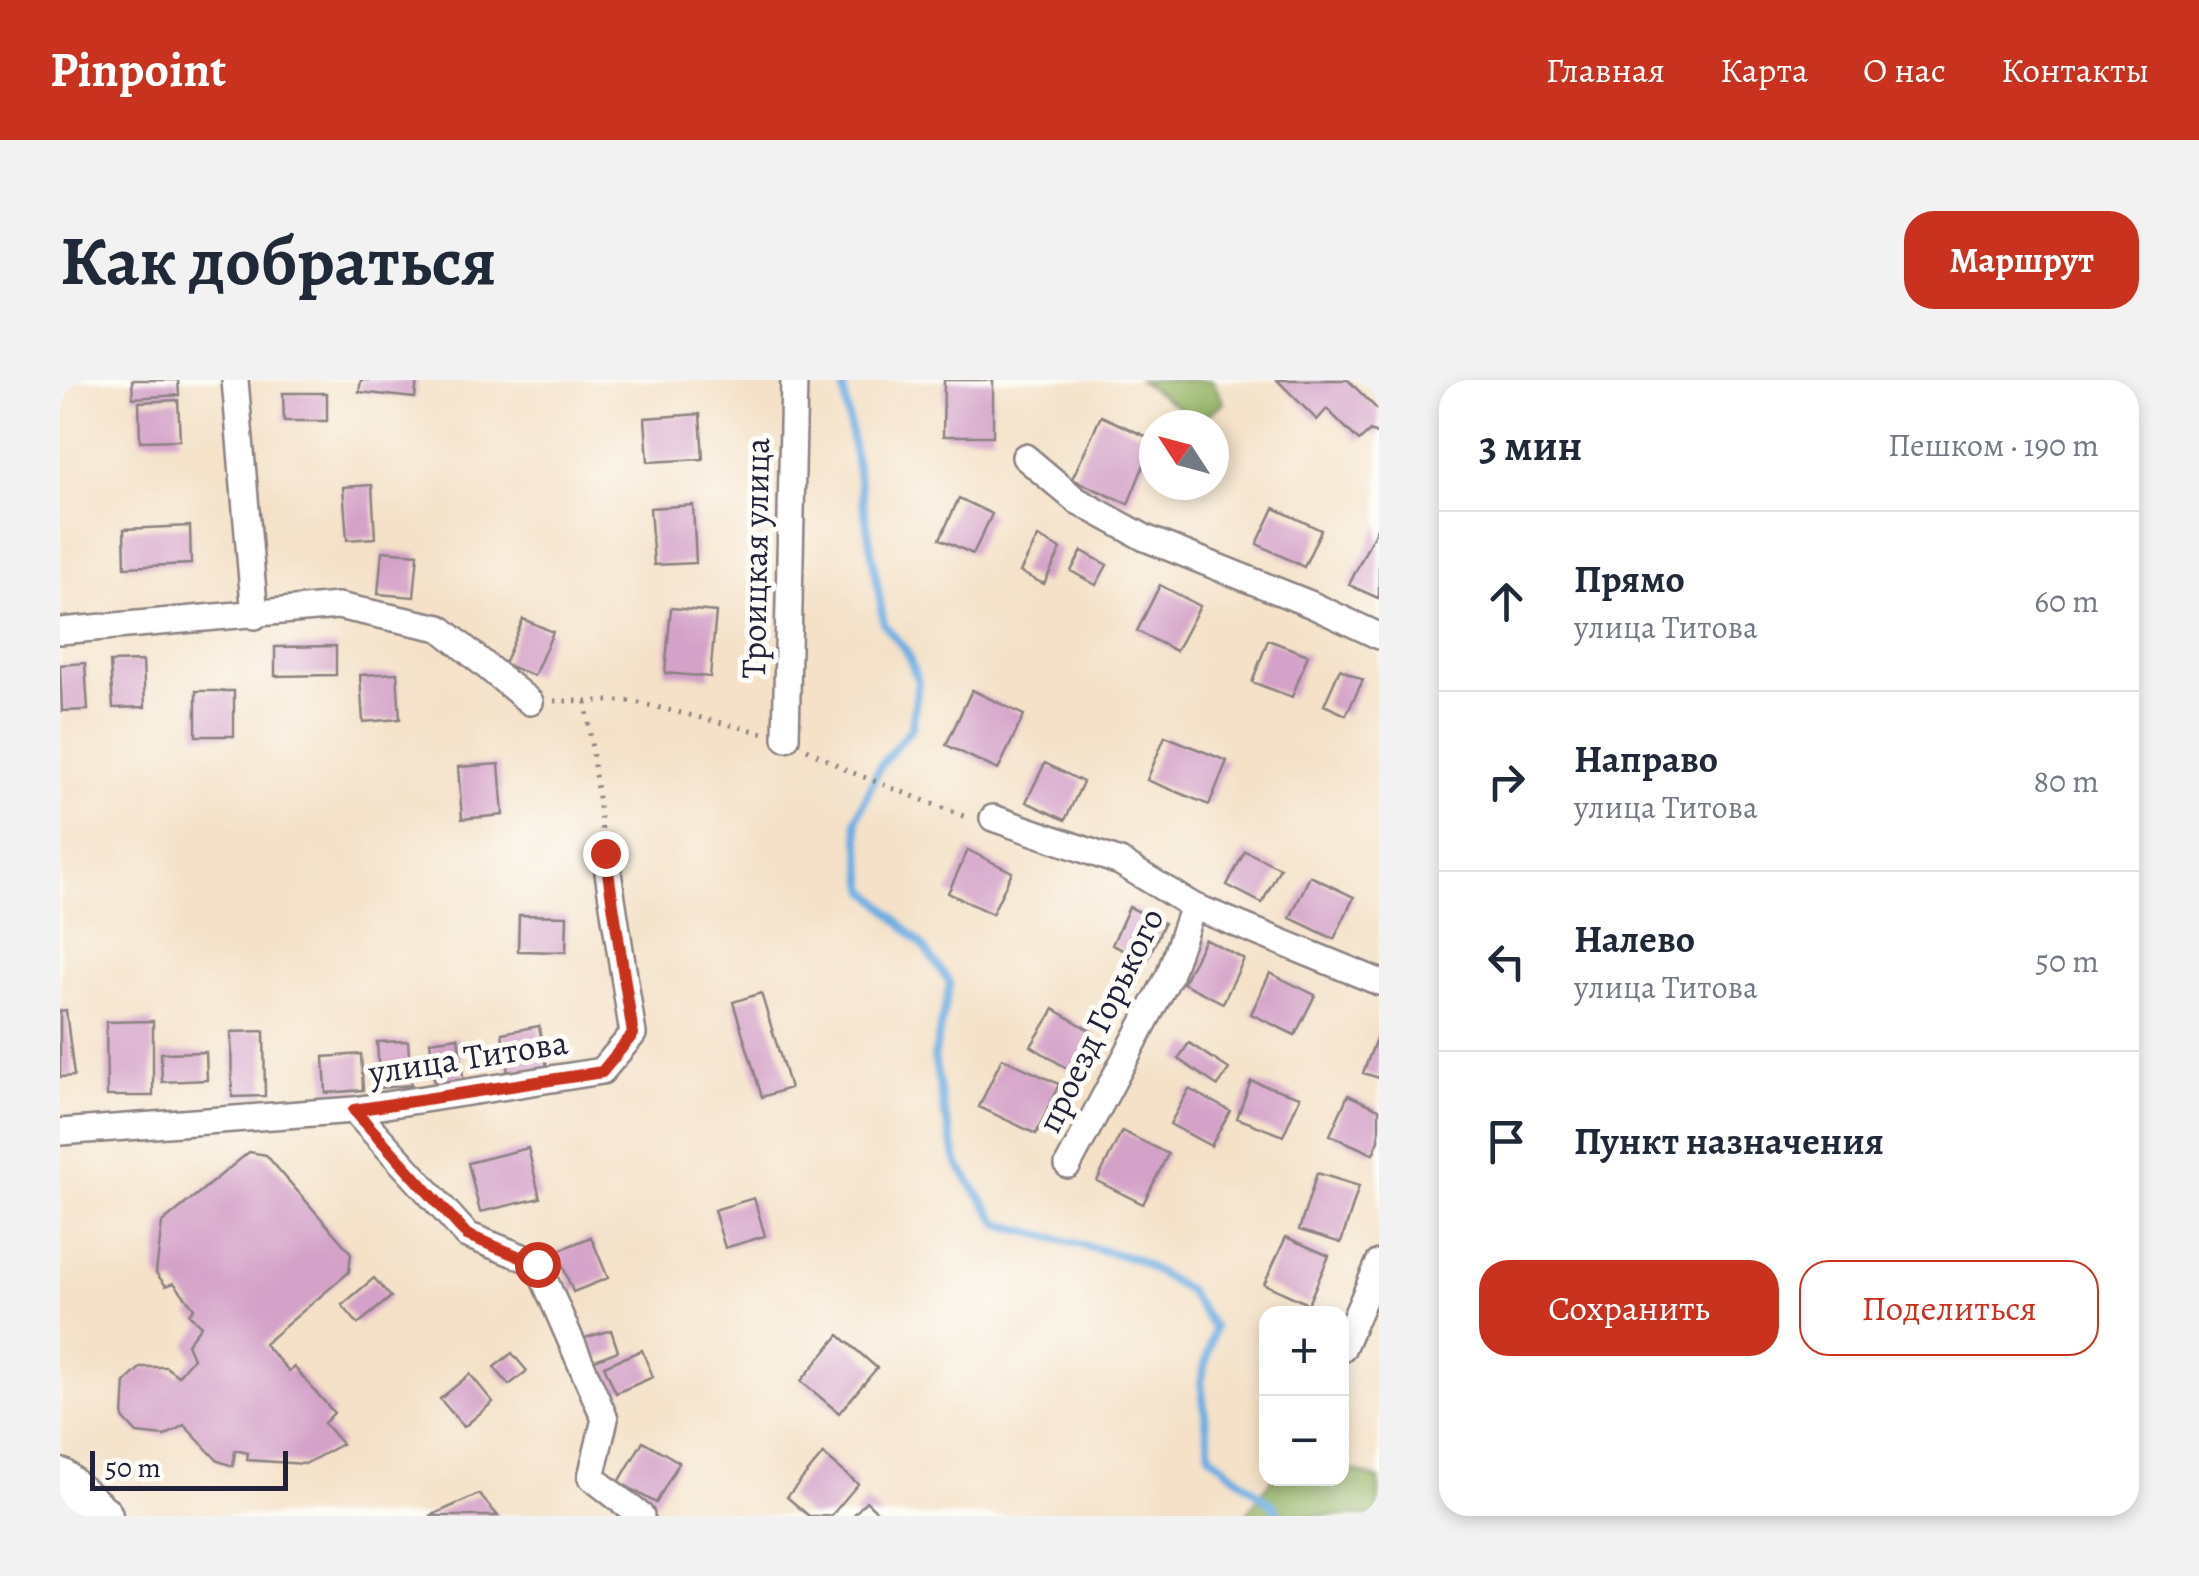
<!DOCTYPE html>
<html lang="ru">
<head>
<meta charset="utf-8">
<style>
	:root { --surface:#fff; --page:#f2f2f3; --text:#1f2937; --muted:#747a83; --line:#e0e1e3; --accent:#c8321e }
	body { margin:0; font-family:Alegreya,serif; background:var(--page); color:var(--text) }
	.controls { position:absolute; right:30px; bottom:30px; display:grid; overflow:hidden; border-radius:20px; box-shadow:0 5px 15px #0003 }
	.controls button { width:90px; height:90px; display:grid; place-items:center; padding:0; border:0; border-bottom:2px solid var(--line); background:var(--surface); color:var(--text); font:50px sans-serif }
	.compass { position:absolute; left:1079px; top:30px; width:90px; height:90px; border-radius:50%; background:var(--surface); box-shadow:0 5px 15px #0003; rotate:306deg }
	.scale { position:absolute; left:30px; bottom:25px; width:198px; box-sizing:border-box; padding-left:10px; border:5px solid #22223b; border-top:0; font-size:28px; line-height:35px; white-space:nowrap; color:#22223b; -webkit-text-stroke:8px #fdfcf7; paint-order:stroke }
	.stop { position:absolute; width:30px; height:30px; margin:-22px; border:8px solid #c8321e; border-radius:50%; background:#fff }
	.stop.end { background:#c8321e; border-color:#fff; box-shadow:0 2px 10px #0008 }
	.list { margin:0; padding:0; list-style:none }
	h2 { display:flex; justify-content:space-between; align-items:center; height:130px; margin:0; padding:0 40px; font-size:42px }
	h2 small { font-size:32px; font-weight:400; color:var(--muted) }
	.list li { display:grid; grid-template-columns:65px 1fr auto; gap:30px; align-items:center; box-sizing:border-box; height:180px; padding:0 40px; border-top:2px solid var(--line) }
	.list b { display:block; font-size:38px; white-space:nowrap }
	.list p { margin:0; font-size:32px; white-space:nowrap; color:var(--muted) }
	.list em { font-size:32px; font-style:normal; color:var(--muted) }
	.actions { display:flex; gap:20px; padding:30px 40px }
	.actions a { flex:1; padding:22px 0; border:2px solid var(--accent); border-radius:30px; text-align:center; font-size:35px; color:var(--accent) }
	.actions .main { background:var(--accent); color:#fff }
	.icon { flex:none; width:55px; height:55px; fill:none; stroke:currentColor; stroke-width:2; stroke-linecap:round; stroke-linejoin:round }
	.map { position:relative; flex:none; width:1319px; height:1136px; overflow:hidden; border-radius:30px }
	header { display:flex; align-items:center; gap:60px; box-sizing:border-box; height:140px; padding:0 50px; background:var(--accent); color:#fff }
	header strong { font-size:48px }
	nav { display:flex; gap:55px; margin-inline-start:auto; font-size:35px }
	.intro { display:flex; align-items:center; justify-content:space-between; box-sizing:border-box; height:240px; padding:0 60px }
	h1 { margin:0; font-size:70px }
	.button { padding:25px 45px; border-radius:30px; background:var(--accent); color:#fff; font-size:35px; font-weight:700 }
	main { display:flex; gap:60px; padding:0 60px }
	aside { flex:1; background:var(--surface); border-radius:30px; box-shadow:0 5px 15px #0003 }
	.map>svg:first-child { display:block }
</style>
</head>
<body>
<header>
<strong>Pinpoint</strong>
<nav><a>Главная</a><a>Карта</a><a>О нас</a><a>Контакты</a></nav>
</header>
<div class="intro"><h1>Как добраться</h1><a class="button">Маршрут</a></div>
<main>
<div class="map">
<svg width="1319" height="1136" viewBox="0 0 1319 1136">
	<rect width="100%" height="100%" fill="#fdfcf7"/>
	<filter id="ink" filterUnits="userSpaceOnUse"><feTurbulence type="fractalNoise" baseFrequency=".01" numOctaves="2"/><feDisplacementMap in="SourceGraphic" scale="20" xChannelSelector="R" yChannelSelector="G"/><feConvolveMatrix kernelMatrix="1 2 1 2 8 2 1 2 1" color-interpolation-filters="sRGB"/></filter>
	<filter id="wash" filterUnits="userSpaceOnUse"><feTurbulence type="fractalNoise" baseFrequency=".0048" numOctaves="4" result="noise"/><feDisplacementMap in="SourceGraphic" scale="40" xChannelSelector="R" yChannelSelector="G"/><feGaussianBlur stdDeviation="2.25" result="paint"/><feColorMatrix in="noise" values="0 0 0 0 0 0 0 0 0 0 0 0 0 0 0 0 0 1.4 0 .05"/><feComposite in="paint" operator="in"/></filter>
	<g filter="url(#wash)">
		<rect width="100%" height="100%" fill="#f4e1c7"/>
		<path fill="#96b568" stroke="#5c6c52" stroke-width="2.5" d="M1079,0H1152L1164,23L1138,41Z
			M1282,1087L1319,1099V1136H1185L1212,1099L1282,1098Z"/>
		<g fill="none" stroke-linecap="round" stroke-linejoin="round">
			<path stroke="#6eade1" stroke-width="8" d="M782,0L824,244L847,272L858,302L852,347L820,386L796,440L806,509L862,565L890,603L874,677L884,731L898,785L939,844L1076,879L1128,911L1154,948L1141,1002L1150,1075L1214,1126L1220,1136"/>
		</g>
		<g id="blocks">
			<path fill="#d4a1c8" d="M72,0H118L119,15L73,18Z
				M301,0H357L355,18L299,12Z
				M884,0H933V56H883Z
				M1217,0H1288L1319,31V55L1310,51L1299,61L1267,29L1257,40Z
				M223,13H267V41H224Z
				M118,20L120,60L80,61L79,22Z
				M640,34L643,79L588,82L585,38Z
				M1041,36L1094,60L1068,124L1012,99Z
				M312,105L315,158L287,160L283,107Z
				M899,118L932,134L913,174L880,159Z
				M633,125L636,183L594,185L590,128Z
				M1214,128L1261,150L1244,187L1197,164Z
				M1319,144V216L1318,218L1289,205Z
				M130,146L131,184L65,187L64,149Z
				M978,157L1001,169L984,204L960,192Z
				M322,171L358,174L354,217L318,214Z
				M1022,171L1047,185L1036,205L1011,191Z
				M1100,205L1140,226L1116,271L1077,251Z
				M611,228L656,232L650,297L605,293Z
				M463,239L493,252L474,296L444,284Z
				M1208,260L1248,275L1232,317L1192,302Z
				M276,266V295L215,296V267Z
				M83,281L85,327L53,328L50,282Z
				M25,283L28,330L2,331L0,285Z
				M1280,289L1303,300L1286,335L1264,325Z
				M337,293L340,339L303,342L300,295Z
				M912,310L964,335L938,390L886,365Z
				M136,311H174V356H136Z
				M1105,356L1167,381L1149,425L1087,400Z
				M985,383L1023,402L1005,440L966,422Z
				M439,384L443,435L402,439L398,387Z
				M908,470L952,492L932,534L888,513Z
				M1185,471L1220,488L1202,523L1167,505Z
				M1250,496L1294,517L1274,559L1230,538Z
				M1069,527L1104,543L1087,581L1052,565Z
				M459,535L507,536L506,572L458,571Z
				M1145,559L1184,579L1163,623L1123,603Z
				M1210,593L1255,615L1235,655L1191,634Z
				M701,613L730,708L702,717L673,622Z
				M994,629L1034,653L1011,691L971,666Z
				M6,630L14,696L0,697V631Z
				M93,641V716H47L46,642Z
				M479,646L488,693L449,700L442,653Z
				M204,651L205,716L172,717L171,652Z
				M1319,651V698L1303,693Z
				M398,657L404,704L375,708L370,661Z
				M348,661L351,705L320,708L317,662Z
				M1129,663L1169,689L1158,706L1118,679Z
				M146,672L147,700L102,702L101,673Z
				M301,674L303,710L266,713L264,677Z
				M942,678L999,704L976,754L919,727Z
				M1191,701L1240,717L1223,756L1177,738Z
				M1129,709L1170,731L1151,766L1110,744Z
				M1288,715L1319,729V760L1313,774L1270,755Z
				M1062,751L1108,774L1083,824L1037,801Z
				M468,768L480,818L420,832L408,783Z
				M189,772L206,775L291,873L289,892L204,964L229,991L234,987L274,1033L264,1043L282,1064L245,1084L187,1080L188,1073L175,1070L173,1086L158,1081L124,1045L105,1056L77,1053L63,1038L65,1002L81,987H106L118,996L133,978L127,964L141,946L129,934L134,928L114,903L106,906L96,893L102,843Z
				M1257,793L1299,806L1281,863L1239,850Z
				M694,818L705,856L665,868L654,830Z
				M531,857L548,898L513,912L497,871Z
				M1226,857L1269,876L1248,924L1204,904Z
				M314,898L331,917L298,944L282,925Z
				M551,950L558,971L528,983L518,960Z
				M779,955L817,988L779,1033L741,1001Z
				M582,970L593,997L556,1013L544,986Z
				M452,973L467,991L449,1005L434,987Z
				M410,994L433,1022L404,1047L380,1019Z
				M583,1061L619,1082L596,1123L559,1102Z
				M763,1074L798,1104L771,1136H749L727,1117Z
				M419,1114L438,1136H370Z
				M806,1121L822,1136H793Z"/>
		</g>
	</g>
	<g filter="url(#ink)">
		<use href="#blocks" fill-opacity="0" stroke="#8b8281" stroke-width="2.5"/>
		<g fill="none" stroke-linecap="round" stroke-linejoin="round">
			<defs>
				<path id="minor" d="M175,0L195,236
					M965,77L1016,120L1085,158L1250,224L1319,256
					M0,251L278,226L380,248L470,322
					M726,358L734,0
					M933,438L1060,482L1133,526L1319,602
					M294,730L407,855L477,883L545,1039L531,1097L581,1136
					M0,752L294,730L542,691L573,654L545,473
					M1008,785L1109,596L1133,526
					M1282,969L1319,883"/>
				<path id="primary" d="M0,1099L42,1136"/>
			</defs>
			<use href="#minor" stroke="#8b8281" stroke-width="30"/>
			<use href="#primary" stroke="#8b8281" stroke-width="45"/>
			<path stroke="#8b8281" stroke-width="5" stroke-dasharray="2.5 8" stroke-linecap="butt" d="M494,321H571L704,353
				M526,322L542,450
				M747,369L786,390L911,439"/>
			<use href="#minor" stroke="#fff" stroke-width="25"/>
			<use href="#primary" stroke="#fff" stroke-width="40"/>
		</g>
	</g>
	<g fill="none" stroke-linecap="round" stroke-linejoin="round" filter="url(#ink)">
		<path stroke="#c8321e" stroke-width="12" d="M477,884L407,855L294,730L542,692L573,654L545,473"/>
	</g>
	<g text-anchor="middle" stroke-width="10" stroke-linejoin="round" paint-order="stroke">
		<g font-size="35" fill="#22223b" stroke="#fdfcf7">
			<text transform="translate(695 178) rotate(-89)" y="12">Троицкая улица</text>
			<text transform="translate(1040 640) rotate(-64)" y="12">проезд Горького</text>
			<text transform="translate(408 677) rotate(-9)" y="12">улица Титова</text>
		</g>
	</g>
</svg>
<div class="controls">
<button>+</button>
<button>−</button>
</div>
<svg class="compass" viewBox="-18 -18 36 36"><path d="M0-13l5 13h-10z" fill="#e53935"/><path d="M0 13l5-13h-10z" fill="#747a83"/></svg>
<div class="scale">50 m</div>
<div class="stop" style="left:477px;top:884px"></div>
<div class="stop end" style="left:545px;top:473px"></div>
</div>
<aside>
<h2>3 мин<small>Пешком · 190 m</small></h2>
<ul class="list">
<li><svg class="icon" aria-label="ahead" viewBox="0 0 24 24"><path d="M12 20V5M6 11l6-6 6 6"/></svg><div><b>Прямо</b><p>улица Титова</p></div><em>60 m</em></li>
<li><svg class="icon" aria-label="right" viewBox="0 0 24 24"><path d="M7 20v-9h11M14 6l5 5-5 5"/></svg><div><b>Направо</b><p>улица Титова</p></div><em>80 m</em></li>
<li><svg class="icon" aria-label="left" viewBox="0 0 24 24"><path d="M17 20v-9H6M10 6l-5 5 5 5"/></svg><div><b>Налево</b><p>улица Титова</p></div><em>50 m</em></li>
<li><svg class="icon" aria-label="arrive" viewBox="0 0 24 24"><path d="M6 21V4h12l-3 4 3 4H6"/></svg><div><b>Пункт назначения</b></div></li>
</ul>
<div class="actions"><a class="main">Сохранить</a><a>Поделиться</a></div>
</aside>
</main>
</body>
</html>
